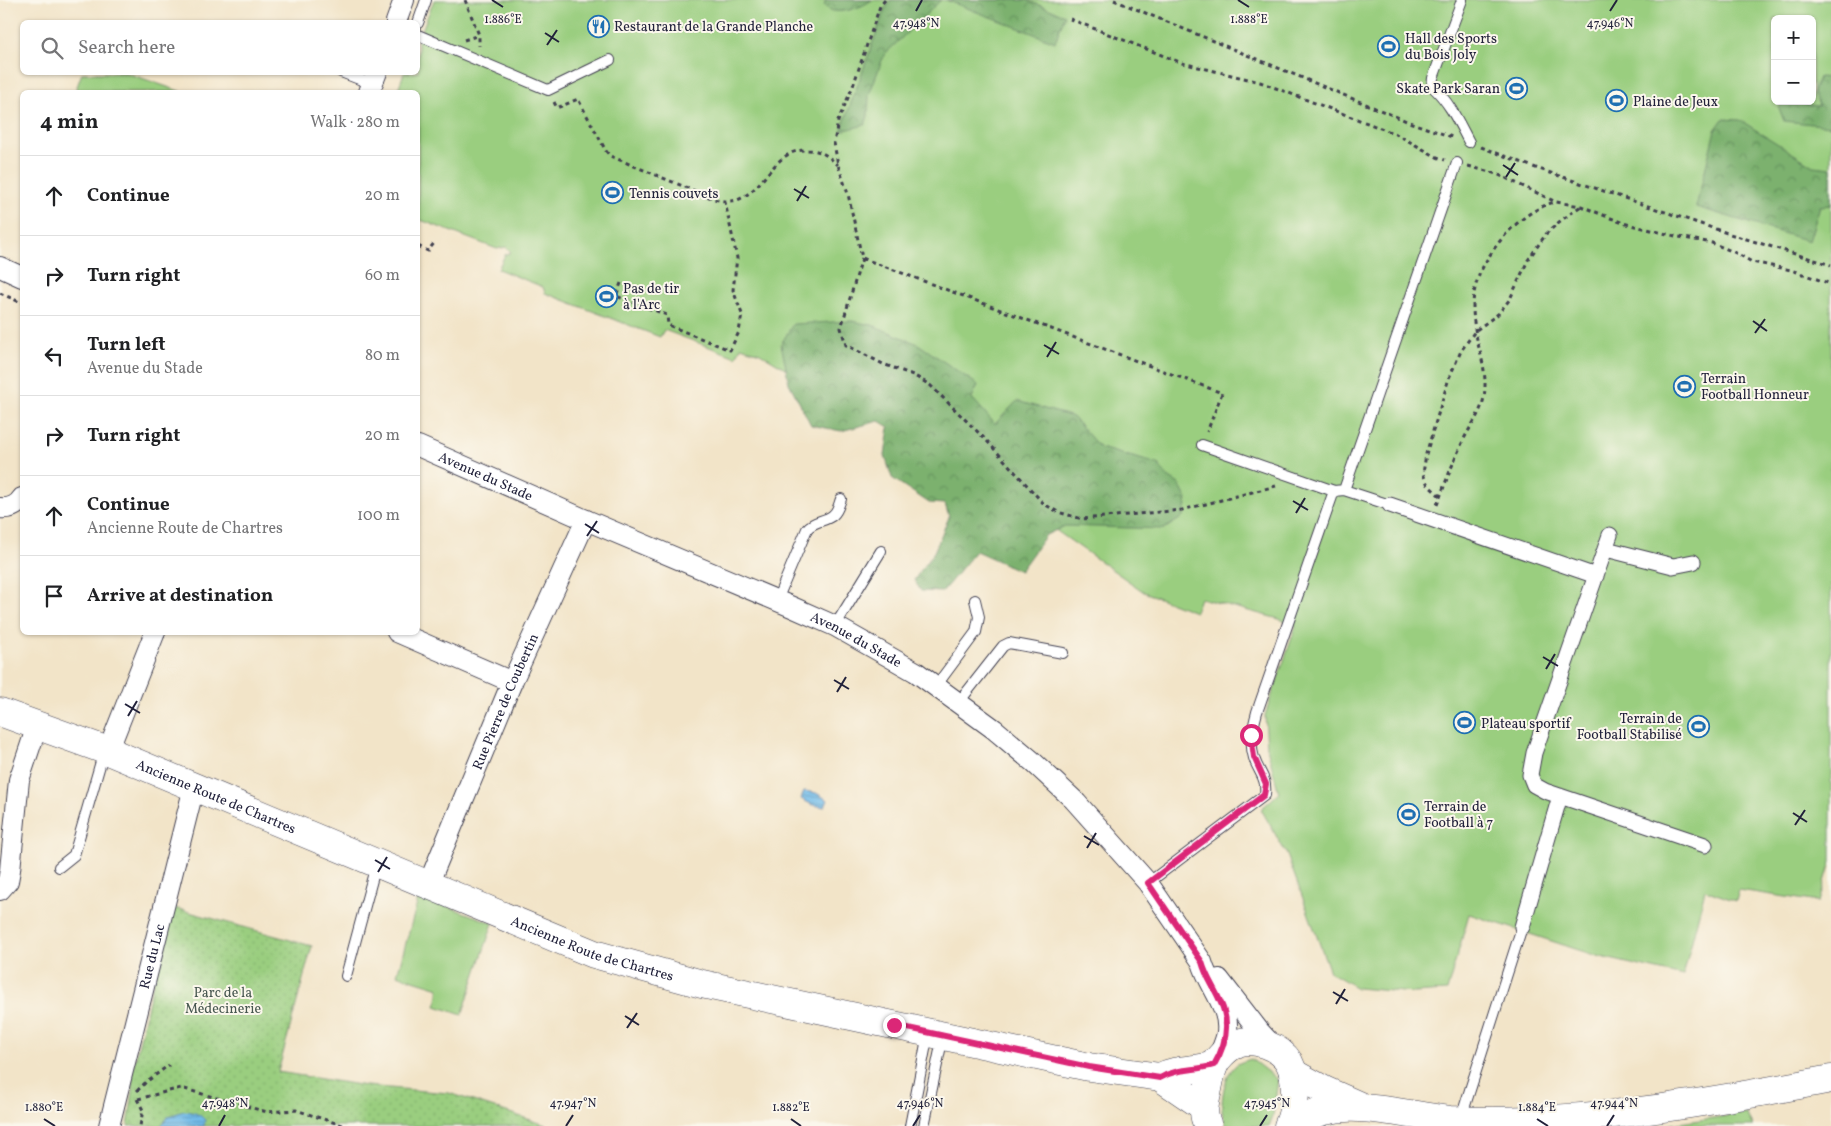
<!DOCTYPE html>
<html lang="en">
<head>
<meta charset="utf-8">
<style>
	:root { --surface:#fff; --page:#f6f6f6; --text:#202124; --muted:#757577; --line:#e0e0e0 }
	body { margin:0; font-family:Vollkorn,serif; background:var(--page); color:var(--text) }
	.controls { position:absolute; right:15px; top:15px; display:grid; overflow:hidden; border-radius:8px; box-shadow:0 1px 4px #0004 }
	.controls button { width:45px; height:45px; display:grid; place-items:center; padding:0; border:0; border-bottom:1px solid var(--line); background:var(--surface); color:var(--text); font:25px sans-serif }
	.stop { position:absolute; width:15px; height:15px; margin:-11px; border:4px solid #db2777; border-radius:50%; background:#fff }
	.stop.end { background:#db2777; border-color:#fff; box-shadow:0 1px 5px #0008 }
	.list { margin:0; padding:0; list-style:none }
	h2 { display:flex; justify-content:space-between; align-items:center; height:65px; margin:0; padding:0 20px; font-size:21px }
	h2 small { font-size:16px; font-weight:400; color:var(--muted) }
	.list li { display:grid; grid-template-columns:32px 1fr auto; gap:15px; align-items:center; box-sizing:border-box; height:80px; padding:0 20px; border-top:1px solid var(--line) }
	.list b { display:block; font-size:19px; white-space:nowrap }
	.list p { margin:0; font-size:16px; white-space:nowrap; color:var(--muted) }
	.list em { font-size:16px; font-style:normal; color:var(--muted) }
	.icon { flex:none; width:28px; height:28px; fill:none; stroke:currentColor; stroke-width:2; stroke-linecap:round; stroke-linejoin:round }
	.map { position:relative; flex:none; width:1831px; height:1126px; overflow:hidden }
	.search { position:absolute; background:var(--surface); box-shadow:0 1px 4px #0004; left:20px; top:20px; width:400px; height:55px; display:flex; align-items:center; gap:12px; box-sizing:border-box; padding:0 18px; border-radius:8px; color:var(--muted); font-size:19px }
	.panel { position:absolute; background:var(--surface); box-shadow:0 1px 4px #0004; left:20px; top:90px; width:400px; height:545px; border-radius:8px }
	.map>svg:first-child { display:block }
</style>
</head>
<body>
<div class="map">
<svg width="1831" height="1126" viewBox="0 0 1831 1126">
	<defs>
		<pattern id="forest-crowns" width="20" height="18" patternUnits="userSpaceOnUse" patternTransform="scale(1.25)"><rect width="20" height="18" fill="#7bb16e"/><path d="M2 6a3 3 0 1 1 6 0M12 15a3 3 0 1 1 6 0" fill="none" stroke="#64905c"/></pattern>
		<pattern id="park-dots" width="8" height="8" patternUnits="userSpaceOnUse" patternTransform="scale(1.25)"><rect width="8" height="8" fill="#9ace7f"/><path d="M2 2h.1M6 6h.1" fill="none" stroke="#84b16f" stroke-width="1.8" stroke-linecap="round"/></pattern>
		<pattern id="water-rules" width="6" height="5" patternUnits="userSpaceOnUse" patternTransform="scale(1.25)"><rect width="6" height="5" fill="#71bcea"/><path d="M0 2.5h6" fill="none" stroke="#5c98bf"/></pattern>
	</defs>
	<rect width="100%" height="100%" fill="#fbf7ec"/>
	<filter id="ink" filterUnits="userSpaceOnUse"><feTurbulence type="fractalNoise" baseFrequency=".02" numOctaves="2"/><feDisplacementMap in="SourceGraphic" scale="10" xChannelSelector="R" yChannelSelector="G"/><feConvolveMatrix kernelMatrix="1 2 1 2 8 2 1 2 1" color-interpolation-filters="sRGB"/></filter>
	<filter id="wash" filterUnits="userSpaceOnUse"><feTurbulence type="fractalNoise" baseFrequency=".0096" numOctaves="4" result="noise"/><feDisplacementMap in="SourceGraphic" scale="20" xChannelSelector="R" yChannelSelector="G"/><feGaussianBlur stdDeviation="1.12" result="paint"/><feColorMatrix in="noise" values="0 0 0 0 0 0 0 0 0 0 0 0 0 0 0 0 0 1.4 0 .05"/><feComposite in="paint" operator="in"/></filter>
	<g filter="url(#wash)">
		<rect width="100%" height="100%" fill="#f2e4c8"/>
		<path fill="#9ace7f" stroke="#5e785d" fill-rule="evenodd" d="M434,0H1831V862L1819,902L1739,890L1736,901L1705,890L1683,976L1597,956L1469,914L1447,991L1414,993L1357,988L1330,972L1287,855L1261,809L1279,793L1267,748L1265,715L1296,626L1279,619L1200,598L1195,612L1144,592L881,408L785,368L760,353L741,347L736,357L664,330L660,337L545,293L543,287L498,269L505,255L511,252L506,247L497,249L418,219V92H397L404,73L418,72V40ZM1775,19H1812V101H1775Z
			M82,73H127L182,92H75Z
			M419,896L493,923L462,1015L436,1006L439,988L397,975Z
			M1251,1059L1278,1080L1273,1116L1269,1126H1227C1217,1113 1223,1076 1236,1065C1240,1062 1245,1061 1251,1059Z
			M1746,1113L1753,1126H1659Z"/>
		<path fill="url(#forest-crowns)" stroke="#4e6a54" d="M826,0H872C862,7 846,13 834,11C830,11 827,7 824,5Z
			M891,0H941L884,55L869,95L868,116L865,125L841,131L885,9Z
			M946,0H1026L1065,15L1055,42Z
			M1819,77L1831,78V126L1784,121L1779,108L1783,102L1819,106L1813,92Z
			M1723,119L1740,120L1813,166L1831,168V205L1820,206L1809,241L1696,207L1715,130Z
			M852,321L872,325L918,344L978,385L972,398L995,424L1017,401L1073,417L1100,448L1158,464L1168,477L1179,484L1187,500L1183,517L1164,529L1065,526L1046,535L1020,571L976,551L942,592L921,591L914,580L934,552L949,517L945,504L929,503L892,478L885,456L889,427L879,421L841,431L811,425L789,383L781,344L793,324Z"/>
		<path fill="url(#park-dots)" stroke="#5e785d" d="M171,907L312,946L278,1072L366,1086L449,1093L549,1126H128L133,1091L132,1073Z"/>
		<path fill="url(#water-rules)" stroke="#4a6f92" d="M804,791L816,793L828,800L825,807L813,805L801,799Z
			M184,1111C193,1112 199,1113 205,1120L204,1126H161L169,1116Z"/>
	</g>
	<g filter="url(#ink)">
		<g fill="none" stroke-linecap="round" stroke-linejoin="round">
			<defs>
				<path id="service" d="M1462,0L1433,78L1432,86C1450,103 1458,121 1469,142
					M418,23L426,0
					M418,35L548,90L610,60
					M341,72L372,84
					M1202,445L1334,491L1344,490L1390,505
					M1344,490L1457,163
					M777,600L807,529C814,520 825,522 833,515C838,511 839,504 841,499
					M835,626L881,551
					M936,686L976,632L979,617L975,600
					M959,702L1003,646L1009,643L1063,653
					M59,867L74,855L104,751
					M1148,883L1265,795C1267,776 1259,774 1254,758C1249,742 1253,727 1257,712L1334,491
					M346,976L376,865
					M1461,1118L1522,927
					M910,1126L928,1034
					M924,1126L943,1036"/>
				<path id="pedestrian" d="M1390,505L1596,576
					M1610,535L1534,753L1530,775L1534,785L1545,791L1705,845
					M1606,549L1673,566L1693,562
					M1522,927L1560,796"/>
				<g id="minor">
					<path d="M396,22L404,0"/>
					<path d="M369,92L377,72"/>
					<path d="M0,267L22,277"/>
					<path id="s1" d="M418,446L586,520L792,607L835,626L916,672L994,729L1032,761L1074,800L1148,883L1202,962C1208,985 1230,1007 1227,1032C1226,1041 1221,1050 1218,1058"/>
					<path d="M0,508C10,509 17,506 22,498"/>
					<path d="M397,632L512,682"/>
					<path d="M108,751L155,632"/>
					<path id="s2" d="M428,885L512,682L586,520"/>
					<path d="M0,890L8,881L10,870L19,780L37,726"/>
					<path d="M1219,979L1260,1032L1274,1047"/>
					<path id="s3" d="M109,1126L194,787"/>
				</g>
				<g id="secondary">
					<path id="s4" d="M0,712L108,751L594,954L702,984L1089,1067L1160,1077L1204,1107"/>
					<path d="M1293,1073L1324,1090L1360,1106"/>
					<path d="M1160,1077C1177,1068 1196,1071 1214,1065"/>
					<path d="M1207,1123C1201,1113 1206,1100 1208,1089C1210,1080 1211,1069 1217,1060C1222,1054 1231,1046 1238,1043C1254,1037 1280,1047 1289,1062C1298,1079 1296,1109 1288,1126"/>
					<path d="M1294,1126C1336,1091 1403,1116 1451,1120C1579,1126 1706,1103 1831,1079"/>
				</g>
			</defs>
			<use href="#service" stroke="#413f50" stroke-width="12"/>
			<use href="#pedestrian" stroke="#413f50" stroke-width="17"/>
			<use href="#minor" stroke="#413f50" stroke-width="22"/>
			<use href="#secondary" stroke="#413f50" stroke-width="29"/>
			<path stroke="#413f50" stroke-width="3" stroke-dasharray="4 4" stroke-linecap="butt" d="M465,0L479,35V46
				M885,0L880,6L853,86L838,121L834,143L838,165L848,194L862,258L1222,393L1207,432
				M1114,0L1409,122L1452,137
				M1070,19L1182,63L1260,82L1396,134L1437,157L1445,160
				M464,40L479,35
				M554,102L557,108L578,99L606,151L610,156L714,199C722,201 729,202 737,200C766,189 774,148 808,150C821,150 828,156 838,165
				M1481,147L1536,168L1730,234L1831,265
				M1468,166L1497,174L1556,202L1581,206L1623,223L1679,237L1712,243L1736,253L1752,262L1791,270L1831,284
				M418,246L428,251L435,242
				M862,258L841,328L846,345L883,364L913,375L930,385L987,441L1044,504L1058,512L1082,519L1182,510L1276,486
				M621,283L616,296L667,315L668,325L730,350L739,332L742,314L733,290L737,258L725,202
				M0,293L22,303
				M1440,496L1428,485L1423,474L1426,454L1449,378L1461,351L1475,331L1498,314L1510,299L1528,260L1546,234L1559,222L1581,206
				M1437,505C1445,484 1453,462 1463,441C1470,426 1481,414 1484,397C1487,379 1483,362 1478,344C1468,300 1472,277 1500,241C1514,224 1533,208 1555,202
				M137,1091L146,1082L169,1065
				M137,1099L143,1110L140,1126
				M138,1099L181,1088L267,1112L296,1110L345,1126"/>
			<use href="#service" stroke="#fff" stroke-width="10"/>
			<use href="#pedestrian" stroke="#fff" stroke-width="15"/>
			<use href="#minor" stroke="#fff" stroke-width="20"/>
			<use href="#secondary" stroke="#fff" stroke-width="28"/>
		</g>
	</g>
	<g fill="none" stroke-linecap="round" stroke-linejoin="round" filter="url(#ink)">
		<path stroke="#db2777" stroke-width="6" d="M894,1025L1089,1067L1160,1078C1177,1068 1195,1071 1214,1065C1226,1045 1231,1023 1220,1001C1214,987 1206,977 1202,962L1148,883L1264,795L1266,784L1254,757L1251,735"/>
	</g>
	<path fill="none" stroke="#22223b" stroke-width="2" d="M492,0L503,7M1238,0L1249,7M916,11L922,0M1610,11L1617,0M545,33L559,42M547,45L557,30M1503,165L1518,175M1506,177L1515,163M794,189L809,198M797,201L806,186M1753,321L1767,331M1755,333L1765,319M1044,345L1059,354M1047,357L1056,342M1293,501L1308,510M1296,513L1305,498M585,524L599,533M587,536L597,521M1543,657L1558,666M1546,669L1555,654M834,680L849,689M837,692L846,677M125,704L140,713M128,716L137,701M1793,813L1807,822M1795,825L1805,810M1084,836L1099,845M1087,848L1096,833M375,860L390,869M378,872L387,857M1333,992L1348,1001M1336,1004L1345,989M625,1016L639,1025M627,1028L637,1013M44,1119L55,1126M791,1119L801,1126M1537,1119L1548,1126M219,1126L225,1115M566,1126L573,1115M913,1126L920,1115M1260,1126L1267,1115M1607,1126L1614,1115"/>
	<defs>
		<symbol id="restaurant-ring" viewBox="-11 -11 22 22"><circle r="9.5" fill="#fbf7ec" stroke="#1f6fb2" stroke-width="1.5"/><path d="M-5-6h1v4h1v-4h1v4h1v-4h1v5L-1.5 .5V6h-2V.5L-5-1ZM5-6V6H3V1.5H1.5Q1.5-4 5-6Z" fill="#1f6fb2"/></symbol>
		<symbol id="stadium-ring" viewBox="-11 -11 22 22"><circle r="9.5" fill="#fbf7ec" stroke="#1f6fb2" stroke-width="1.5"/><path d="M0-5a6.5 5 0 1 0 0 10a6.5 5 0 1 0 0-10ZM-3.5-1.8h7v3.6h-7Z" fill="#1f6fb2"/></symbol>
	</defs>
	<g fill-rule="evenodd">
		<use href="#restaurant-ring" x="586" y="14" width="25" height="25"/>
		<use href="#stadium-ring" x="1376" y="34" width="25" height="25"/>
		<use href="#stadium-ring" x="1504" y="76" width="25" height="25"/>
		<use href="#stadium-ring" x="1604" y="88" width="25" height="25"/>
		<use href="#stadium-ring" x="600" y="180" width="25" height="25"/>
		<use href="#stadium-ring" x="594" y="284" width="25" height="25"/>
		<use href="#stadium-ring" x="1672" y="374" width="25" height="25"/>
		<use href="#stadium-ring" x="1452" y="710" width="25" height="25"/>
		<use href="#stadium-ring" x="1686" y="714" width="25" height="25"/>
		<use href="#stadium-ring" x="1396" y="802" width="25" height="25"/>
	</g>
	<g text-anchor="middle" stroke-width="4" stroke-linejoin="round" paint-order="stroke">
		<g font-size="14" fill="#22223b" stroke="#fbf7ec" text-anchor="start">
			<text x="614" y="31">Restaurant de la Grande Planche</text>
			<text x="1405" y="43">Hall des Sports<tspan x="1405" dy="16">du Bois Joly</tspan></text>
			<text x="1500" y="93" text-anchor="end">Skate Park Saran</text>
			<text x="1633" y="106">Plaine de Jeux</text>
			<text x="629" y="198">Tennis couvets</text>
			<text x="623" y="293">Pas de tir<tspan x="623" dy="16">à l'Arc</tspan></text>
			<text x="1701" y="383">Terrain<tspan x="1701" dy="16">Football Honneur</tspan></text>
			<text x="1682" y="723" text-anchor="end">Terrain de<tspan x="1682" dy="16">Football Stabilisé</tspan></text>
			<text x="1481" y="728">Plateau sportif</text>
			<text x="1424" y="811">Terrain de<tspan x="1424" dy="16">Football à 7</tspan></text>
		</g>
		<g font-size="14" fill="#22223b" stroke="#fbf7ec">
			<text dy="5" stroke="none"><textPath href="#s1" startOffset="74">Avenue du Stade</textPath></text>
			<text dy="5" stroke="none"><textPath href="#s1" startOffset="479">Avenue du Stade</textPath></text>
			<text dy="5" stroke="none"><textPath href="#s2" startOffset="199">Rue Pierre de Coubertin</textPath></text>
			<text dy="5" stroke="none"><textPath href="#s4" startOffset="232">Ancienne Route de Chartres</textPath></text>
			<text dy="5" stroke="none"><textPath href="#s4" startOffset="638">Ancienne Route de Chartres</textPath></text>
			<text dy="5" stroke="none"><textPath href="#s3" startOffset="175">Rue du Lac</textPath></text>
		</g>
		<g font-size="14" fill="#46564f" stroke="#fbf7ec">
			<text x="223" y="997">Parc de la<tspan x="223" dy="16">Médecinerie</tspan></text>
		</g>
	</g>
	<g font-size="12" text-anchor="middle" fill="#22223b" stroke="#fbf7ec" stroke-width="4" stroke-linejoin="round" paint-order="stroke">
		<text x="503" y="23">1.886°E</text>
		<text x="1249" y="23">1.888°E</text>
		<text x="916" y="27">47.948°N</text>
		<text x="1610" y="27">47.946°N</text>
		<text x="225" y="1107">47.948°N</text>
		<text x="573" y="1107">47.947°N</text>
		<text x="920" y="1107">47.946°N</text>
		<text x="1267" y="1107">47.945°N</text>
		<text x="1614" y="1107">47.944°N</text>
		<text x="44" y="1111">1.880°E</text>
		<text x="791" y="1111">1.882°E</text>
		<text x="1537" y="1111">1.884°E</text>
	</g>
</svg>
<div class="controls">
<button>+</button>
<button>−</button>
</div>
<div class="stop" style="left:1251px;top:735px"></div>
<div class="stop end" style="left:894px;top:1025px"></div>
<div class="search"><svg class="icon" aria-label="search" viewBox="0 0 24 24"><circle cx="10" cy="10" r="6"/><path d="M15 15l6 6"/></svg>Search here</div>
<section class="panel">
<h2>4 min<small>Walk · 280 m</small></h2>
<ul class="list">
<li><svg class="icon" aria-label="ahead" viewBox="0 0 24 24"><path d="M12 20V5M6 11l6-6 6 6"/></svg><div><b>Continue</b></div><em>20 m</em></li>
<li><svg class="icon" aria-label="right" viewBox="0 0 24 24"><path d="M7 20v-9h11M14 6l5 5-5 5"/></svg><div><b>Turn right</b></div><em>60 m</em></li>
<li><svg class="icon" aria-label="left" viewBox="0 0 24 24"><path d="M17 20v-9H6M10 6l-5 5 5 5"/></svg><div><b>Turn left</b><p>Avenue du Stade</p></div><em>80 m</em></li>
<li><svg class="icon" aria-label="right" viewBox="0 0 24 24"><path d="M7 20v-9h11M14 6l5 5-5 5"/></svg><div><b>Turn right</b></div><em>20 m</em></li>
<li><svg class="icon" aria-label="ahead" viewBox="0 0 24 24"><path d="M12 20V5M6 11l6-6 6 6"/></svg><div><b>Continue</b><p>Ancienne Route de Chartres</p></div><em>100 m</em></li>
<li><svg class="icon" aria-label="arrive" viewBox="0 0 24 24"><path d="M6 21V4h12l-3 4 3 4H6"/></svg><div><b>Arrive at destination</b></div></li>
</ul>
</section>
</div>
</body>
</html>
